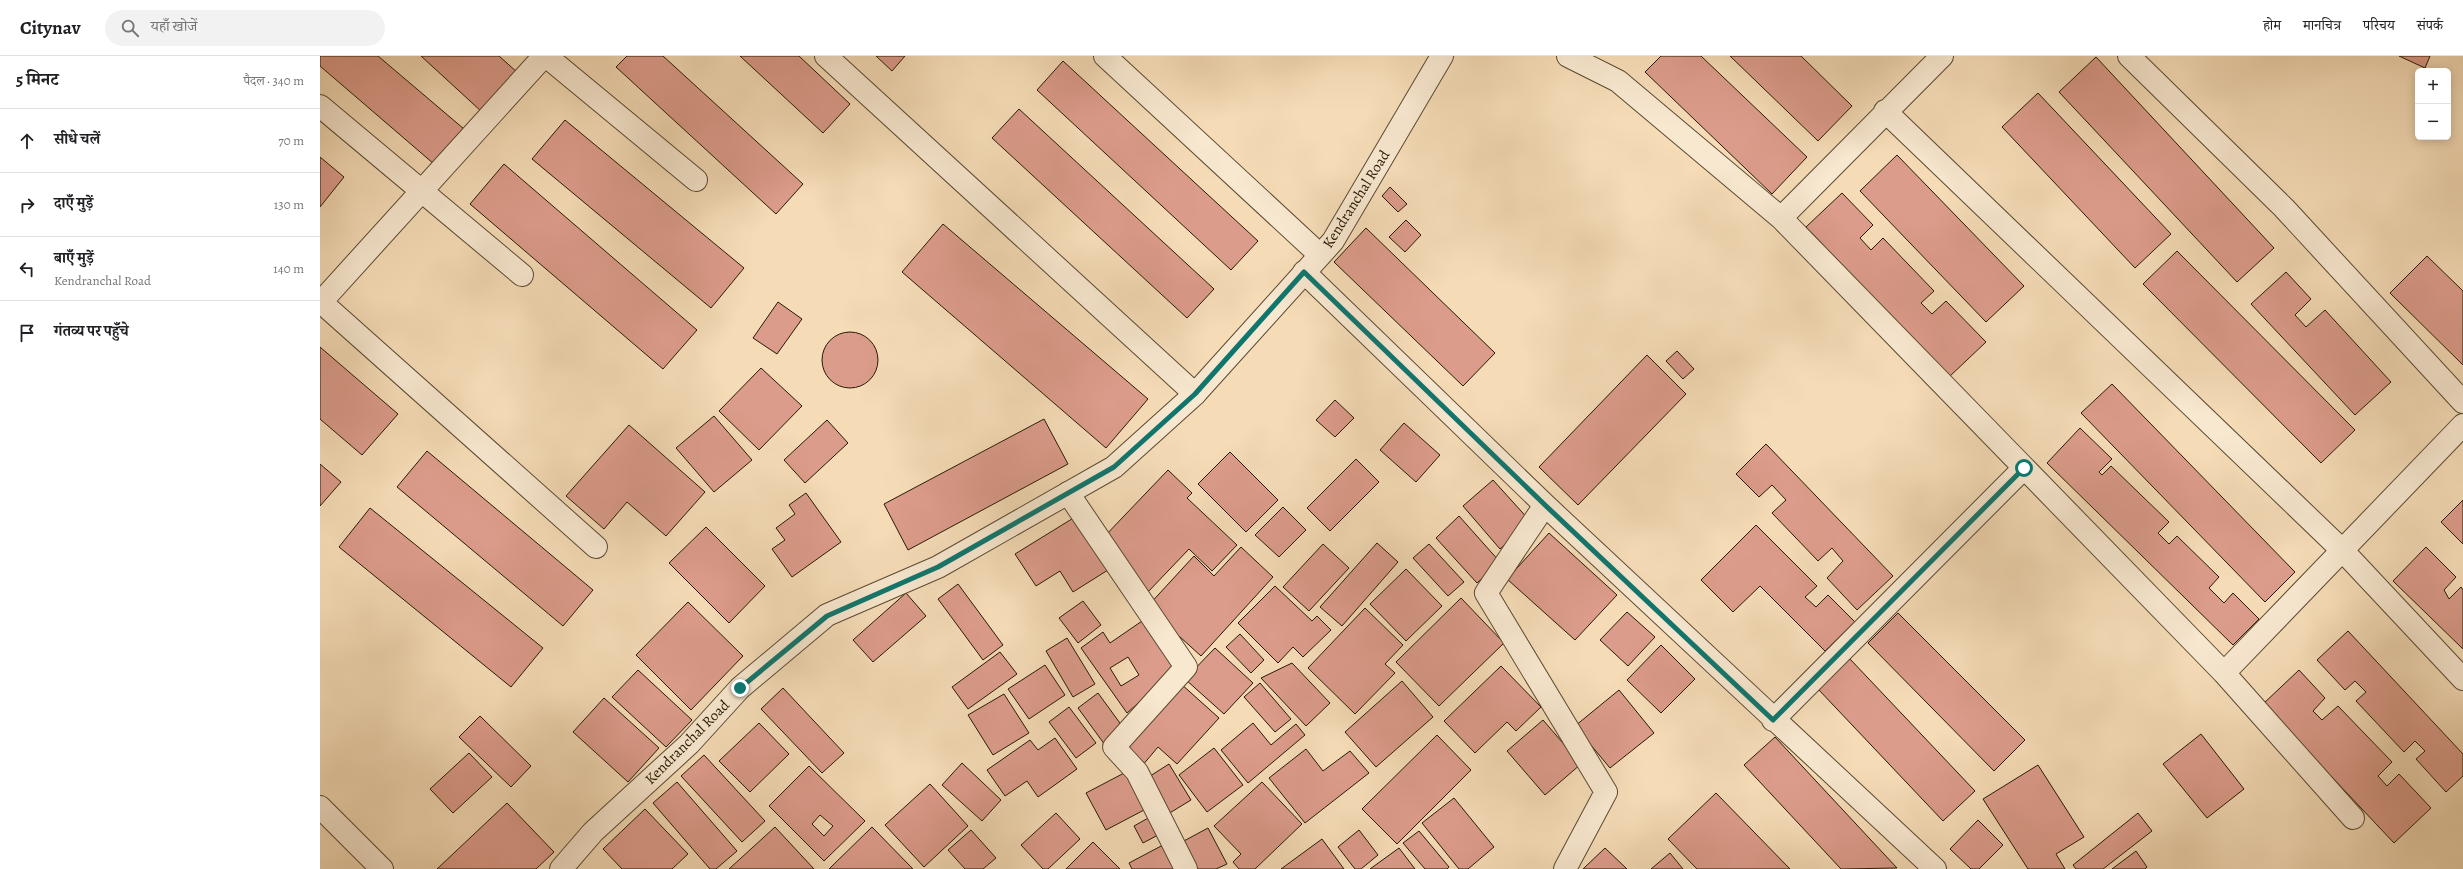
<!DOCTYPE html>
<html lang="hi">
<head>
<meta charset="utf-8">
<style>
	:root { --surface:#fff; --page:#f2f2f2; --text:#202124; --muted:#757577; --line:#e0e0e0 }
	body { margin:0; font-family:Alegreya,"Noto Serif Devanagari",serif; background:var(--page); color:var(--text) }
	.controls { position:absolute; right:12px; top:12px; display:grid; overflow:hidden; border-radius:6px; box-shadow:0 2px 10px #0003 }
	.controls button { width:36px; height:36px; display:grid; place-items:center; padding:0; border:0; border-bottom:1px solid var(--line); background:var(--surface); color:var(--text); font:20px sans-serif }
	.stop { position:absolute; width:12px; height:12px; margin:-9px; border:3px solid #0f766e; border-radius:50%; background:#fff }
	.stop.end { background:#0f766e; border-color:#fff; box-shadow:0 1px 4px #0008 }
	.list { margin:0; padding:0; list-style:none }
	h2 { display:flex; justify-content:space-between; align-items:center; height:52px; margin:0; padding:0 16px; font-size:17px }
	h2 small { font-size:13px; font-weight:400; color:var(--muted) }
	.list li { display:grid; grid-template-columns:26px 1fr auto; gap:12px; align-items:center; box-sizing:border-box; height:64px; padding:0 16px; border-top:1px solid var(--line) }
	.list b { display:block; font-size:15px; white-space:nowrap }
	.list p { margin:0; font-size:13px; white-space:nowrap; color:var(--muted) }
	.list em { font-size:13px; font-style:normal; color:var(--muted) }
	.icon { flex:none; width:22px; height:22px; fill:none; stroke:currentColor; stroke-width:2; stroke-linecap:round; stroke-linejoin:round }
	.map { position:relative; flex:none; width:2143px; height:813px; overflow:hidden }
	header { display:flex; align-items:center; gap:24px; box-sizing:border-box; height:56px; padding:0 20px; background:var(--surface); border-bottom:1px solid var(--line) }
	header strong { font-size:19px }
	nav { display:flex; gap:22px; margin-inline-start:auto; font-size:14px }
	.search { width:280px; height:36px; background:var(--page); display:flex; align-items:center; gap:10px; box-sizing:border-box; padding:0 14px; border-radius:22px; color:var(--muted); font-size:15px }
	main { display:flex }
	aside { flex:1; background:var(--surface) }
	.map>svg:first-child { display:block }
</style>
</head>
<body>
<header>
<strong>Citynav</strong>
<div class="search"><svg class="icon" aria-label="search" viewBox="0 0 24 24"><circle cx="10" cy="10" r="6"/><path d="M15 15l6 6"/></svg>यहाँ खोजें</div>
<nav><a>होम</a><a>मानचित्र</a><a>परिचय</a><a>संपर्क</a></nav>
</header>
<main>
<aside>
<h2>5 मिनट<small>पैदल · 340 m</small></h2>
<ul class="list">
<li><svg class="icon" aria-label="ahead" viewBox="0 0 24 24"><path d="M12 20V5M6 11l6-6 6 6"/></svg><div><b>सीधे चलें</b></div><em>70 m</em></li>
<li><svg class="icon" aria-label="right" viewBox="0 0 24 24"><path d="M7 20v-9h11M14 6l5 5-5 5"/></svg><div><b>दाएँ मुड़ें</b></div><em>130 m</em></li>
<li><svg class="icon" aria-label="left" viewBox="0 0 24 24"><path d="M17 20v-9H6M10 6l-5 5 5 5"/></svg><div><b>बाएँ मुड़ें</b><p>Kendranchal Road</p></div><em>140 m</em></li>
<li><svg class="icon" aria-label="arrive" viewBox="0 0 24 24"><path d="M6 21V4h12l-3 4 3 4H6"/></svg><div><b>गंतव्य पर पहुँचे</b></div></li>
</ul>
</aside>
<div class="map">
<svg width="2143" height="813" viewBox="0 0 2143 813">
	<rect width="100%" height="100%" fill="#f5dcb7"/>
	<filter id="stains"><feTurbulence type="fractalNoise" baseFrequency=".005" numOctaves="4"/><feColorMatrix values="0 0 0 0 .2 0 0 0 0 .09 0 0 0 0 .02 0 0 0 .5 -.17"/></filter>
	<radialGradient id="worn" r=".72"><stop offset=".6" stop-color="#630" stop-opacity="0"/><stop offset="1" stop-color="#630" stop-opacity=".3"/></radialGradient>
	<path fill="#dc9c8b" stroke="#281904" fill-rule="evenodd" d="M0,0H58L144,73L114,108L0,10Z
		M101,0H179L198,17L162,56Z
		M307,0H343L483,128L456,158L296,11Z
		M420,0H479L530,48L503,77Z
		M556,0H585L572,15Z
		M1341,0H1381L1487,101L1452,138L1325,16Z
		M1410,0H1481L1532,50L1498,85Z
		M2079,0H2110L2105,12Z
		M1776,1L1954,192L1917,226L1739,36Z
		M743,5L938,185L911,214L717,34Z
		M1718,37L1851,178L1815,212L1682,71Z
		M699,53L894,233L867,262L672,82Z
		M245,64L424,212L391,252L212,103Z
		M1577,99L1704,230L1666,266L1540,135Z
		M0,101L24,121L0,151Z
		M184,108L377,274L343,313L150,148Z
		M1070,131L1087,148L1078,156L1062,140Z
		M1522,137L1553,169L1540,182L1551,194L1563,182L1614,235L1601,247L1612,258L1626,245L1666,286L1629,321L1486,171Z
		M1086,164L1101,179L1085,196L1069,181Z
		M623,168L828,343L786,392L582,216Z
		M1046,172L1175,297L1143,330L1014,206Z
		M1857,195L2035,374L2001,407L1823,228Z
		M2107,200L2143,235V309L2070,237Z
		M1966,216L1991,243L1975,259L1986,271L2005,254L2071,326L2035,359L1931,248Z
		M458,246L482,263L457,298L433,282Z
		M502 304a28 28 0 1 1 56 0a28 28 0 1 1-56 0Z
		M0,291L78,358L42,399L0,363Z
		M1357,295L1374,313L1363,323L1346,305Z
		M1327,299L1366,338L1258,449L1219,411Z
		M441,312L482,350L439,394L399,355Z
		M1792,328L1975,516L1945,546L1761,357Z
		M1015,344L1034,362L1015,381L996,364Z
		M394,360L432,404L394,436L356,392Z
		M724,363L748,408L588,494L564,448Z
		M507,364L528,387L485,427L464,404Z
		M1084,367L1120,399L1096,426L1060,394Z
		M309,369L385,436L346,480L307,446L284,473L246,440Z
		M1760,372L1792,403L1779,416L1782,419L1791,410L1849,466L1838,477L1849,488L1857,480L1899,521L1889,532L1904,547L1913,537L1939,563L1913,589L1727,407Z
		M1446,388L1573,520L1537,554L1507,522L1523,505L1512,492L1498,505L1452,457L1466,444L1452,429L1439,441L1416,418Z
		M107,395L273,534L243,570L77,431Z
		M910,396L958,444L926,476L878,428Z
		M1036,403L1059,426L1010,475L987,452Z
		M0,408L21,426L0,450Z
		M848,414L872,437L867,442L917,489L892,515L869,493L826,538L800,513L807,505L783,482Z
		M1173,424L1211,466L1180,493L1143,450Z
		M486,437L521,486L472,521L452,493L465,484L456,472L475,458L469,449Z
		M2143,444V488L2121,466Z
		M963,451L986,474L959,501L935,479Z
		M50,452L223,592L191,631L19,491Z
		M1139,460L1180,506L1157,527L1116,482Z
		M755,461L788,514L753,536L740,515L716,530L695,498Z
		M1436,469L1497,530L1485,541L1496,551L1508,539L1535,566L1505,595L1440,530L1413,556L1381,524Z
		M386,471L445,530L409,567L349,507Z
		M1229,477L1297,539L1255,584L1187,523Z
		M1057,487L1078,506L1022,570L1000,551Z
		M1003,488L1029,512L989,555L963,531Z
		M1109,488L1144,526L1128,540L1093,502Z
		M921,491L953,521L881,600L827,551L874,500L894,520Z
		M2106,491L2136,521L2124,534L2129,543L2141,531L2143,534V593L2073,525Z
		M1086,513L1122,550L1086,585L1050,548Z
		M638,528L683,589L663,604L618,543Z
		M955,530L992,565L997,560L1011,574L983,601L973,591L958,607L918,567Z
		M586,537L606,560L553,606L533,584Z
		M1141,542L1184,587L1119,650L1076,606Z
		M763,545L781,569L758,587L739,562Z
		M368,546L423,600L371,654L316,599Z
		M1045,552L1083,589L1065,608L1075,617L1035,658L988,612Z
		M1307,556L1335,581L1308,610L1280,584Z
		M1578,557L1705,684L1674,715L1548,587Z
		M825,563L859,611L807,657L761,592L783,576L790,587ZM808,601L819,619L801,630L790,612Z
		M2028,575L2143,698V720L2126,736L2096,703L2105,695L2095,685L2084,696L2036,645L2046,636L2035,625L2025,634L1997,604Z
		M920,578L944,604L931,617L906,591Z
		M747,582L775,628L753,641L726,595Z
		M1341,589L1375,623L1341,657L1307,624Z
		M895,592L933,627L904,658L865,623Z
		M680,596L697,618L648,653L632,631Z
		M1530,603L1655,735L1623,765L1498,633Z
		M972,607L1010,647L986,670L941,622Z
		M725,609L745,639L709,663L688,633Z
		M1181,610L1221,651L1196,675L1187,666L1155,697L1124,665Z
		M318,614L372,664L346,691L292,641Z
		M1979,614L2005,642L1993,655L2002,664L2018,650L2072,706L2058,720L2067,730L2079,718L2111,752L2074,787L1943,648Z
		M1082,625L1113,661L1056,711L1025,676Z
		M860,627L899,662L857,708L838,691L822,710L802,691Z
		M940,627L971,663L955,676L924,641Z
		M463,632L524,697L502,717L441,653Z
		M1299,634L1334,677L1290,712L1255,670Z
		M778,637L805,674L785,689L758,652Z
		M684,638L709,677L673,699L648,659Z
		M284,642L339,692L308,726L253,676Z
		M749,651L776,687L756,702L729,666Z
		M160,660L211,710L191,731L139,681Z
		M1223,664L1261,708L1225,739L1187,695Z
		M439,667L469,698L430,736L399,705Z
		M933,667L951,689L976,668L985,679L928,727L901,694Z
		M1881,678L1924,733L1887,762L1843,708Z
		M1117,679L1151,714L1077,788L1042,753Z
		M1455,681L1577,812L1521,813L1424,709Z
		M735,682L757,713L718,741L707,725L685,740L667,714L710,684L718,694Z
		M894,692L923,729L887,756L859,719Z
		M986,693L1003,715L1030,695L1049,717L985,767L949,722Z
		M149,697L172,721L133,757L110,733Z
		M384,699L445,765L422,786L361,720Z
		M642,707L681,744L662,765L622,729Z
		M849,708L871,744L848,758L827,722Z
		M1718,709L1764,781L1736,798L1745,813H1708L1663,743Z
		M489,710L545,765L504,805L449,750ZM500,759L513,770L504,780L492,768Z
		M806,716L826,753L786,774L766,737Z
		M357,726L417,795L396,813H390L333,747Z
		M942,726L982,768L935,813H919L913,806L921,798L894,770Z
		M610,728L648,770L604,811L565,769Z
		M1396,737L1470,813H1377L1348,783Z
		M1134,742L1174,791L1148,813H1139L1102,767Z
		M187,747L234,796L216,813H117Z
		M325,753L368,798L352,813H302L283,793Z
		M736,757L760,783L728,813H723L701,789Z
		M1818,757L1832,775L1783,813H1756L1753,809Z
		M830,761L840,778L823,787L814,770Z
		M1658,764L1683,789L1659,813H1651L1630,793Z
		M455,771L494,813H409Z
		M552,771L593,813H509Z
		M888,772L907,808L896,813H875L862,786Z
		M651,774L676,802L663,813H645L628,794Z
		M1039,774L1058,799L1041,813H1035L1018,791Z
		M1099,775L1129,811L1127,813H1105L1083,787Z
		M1002,783L1024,813H961Z
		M773,786L800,813H746Z
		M843,789L856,813H812L809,807Z
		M1079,792L1095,813H1050Z
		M1285,792L1307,813H1263Z
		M1816,795L1827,811L1825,813H1792Z
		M1350,797L1363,813H1331Z"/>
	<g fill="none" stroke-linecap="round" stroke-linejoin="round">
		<defs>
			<path id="minor" d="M224,0L1,246L276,491
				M226,0L376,124
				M506,0L875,338
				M785,0L1000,199
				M1248,0L1298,25L1461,162L1904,617L2033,762
				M1809,0L1964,152L2143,346
				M0,50L202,219
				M1565,55L2023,495L2143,623
				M1461,162L1622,0
				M984,216L1225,449L1615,813
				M748,437L866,611L794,691L817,716L866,813
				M1225,449L1166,537L1286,736L1245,813
				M1904,617L2143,369
				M1453,664L1704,412"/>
			<path id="tertiary" d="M0,751L62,813
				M241,813L273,776L369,688L420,632L507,559L618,511L794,411L875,338L1013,185L1122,0"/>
		</defs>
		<use href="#minor" stroke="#5b4a31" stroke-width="24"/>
		<use href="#tertiary" stroke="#5b4a31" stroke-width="24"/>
		<use href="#minor" stroke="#f8e8d0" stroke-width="22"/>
		<use href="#tertiary" stroke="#f8e8d0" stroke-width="22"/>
	</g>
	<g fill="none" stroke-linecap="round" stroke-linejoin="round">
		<path stroke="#0f766e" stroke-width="5" d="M420,632L507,560L618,511L794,411L875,338L984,216L1225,449L1453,664L1704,412"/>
	</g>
	<g text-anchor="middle" stroke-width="3" stroke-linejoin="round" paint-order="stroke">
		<g font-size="15" fill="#281904" stroke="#f8e8d0">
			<text transform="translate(1036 143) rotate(-58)" y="5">Kendranchal Road</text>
			<text transform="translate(367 686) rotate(-45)" y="5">Kendranchal Road</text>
		</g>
	</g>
	<rect width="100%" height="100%" filter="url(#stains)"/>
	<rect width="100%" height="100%" fill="url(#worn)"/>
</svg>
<div class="controls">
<button>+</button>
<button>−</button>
</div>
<div class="stop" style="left:1704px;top:412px"></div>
<div class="stop end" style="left:420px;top:632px"></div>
</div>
</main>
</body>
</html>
